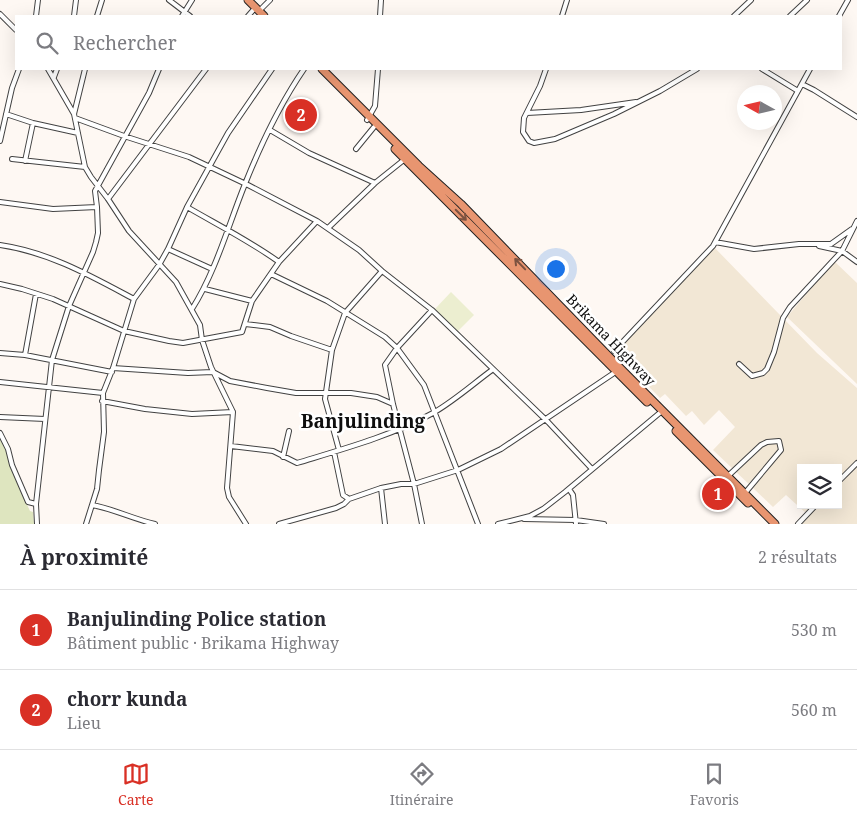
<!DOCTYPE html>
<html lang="fr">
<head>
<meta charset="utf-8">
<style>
	:root { --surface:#fff; --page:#f2f2f3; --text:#2b2b33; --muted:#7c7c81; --line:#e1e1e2; --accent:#d93025 }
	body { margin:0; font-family:"Noto Serif",serif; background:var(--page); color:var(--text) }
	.controls { position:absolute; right:15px; bottom:15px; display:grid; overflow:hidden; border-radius:0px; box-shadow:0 5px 20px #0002 }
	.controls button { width:45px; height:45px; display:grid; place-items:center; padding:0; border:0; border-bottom:1px solid var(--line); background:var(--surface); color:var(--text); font:25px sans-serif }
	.compass { position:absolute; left:737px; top:85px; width:45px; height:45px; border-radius:50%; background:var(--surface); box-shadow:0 5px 20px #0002; rotate:278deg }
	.you { position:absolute; left:555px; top:268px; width:18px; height:18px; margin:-12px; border:4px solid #fff; border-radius:50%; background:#1a73e8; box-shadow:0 0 0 8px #1a73e833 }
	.badge { display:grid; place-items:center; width:32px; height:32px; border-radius:50%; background:var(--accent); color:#fff; font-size:16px; font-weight:700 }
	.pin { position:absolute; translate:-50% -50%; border:2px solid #fff; box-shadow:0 1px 5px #0006 }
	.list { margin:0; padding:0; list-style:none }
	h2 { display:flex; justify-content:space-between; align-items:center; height:65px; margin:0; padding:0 20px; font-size:21px }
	h2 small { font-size:16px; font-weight:400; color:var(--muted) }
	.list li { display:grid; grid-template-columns:32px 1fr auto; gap:15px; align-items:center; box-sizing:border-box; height:80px; padding:0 20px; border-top:1px solid var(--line) }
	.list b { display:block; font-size:19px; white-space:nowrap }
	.list p { margin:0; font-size:16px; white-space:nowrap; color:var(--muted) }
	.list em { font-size:16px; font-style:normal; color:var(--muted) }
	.icon { flex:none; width:28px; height:28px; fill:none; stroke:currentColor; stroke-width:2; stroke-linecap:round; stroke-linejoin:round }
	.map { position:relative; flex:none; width:857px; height:524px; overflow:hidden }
	.search { position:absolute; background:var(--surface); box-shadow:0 5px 20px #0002; left:15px; right:15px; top:15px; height:55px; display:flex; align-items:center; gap:12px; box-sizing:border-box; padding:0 18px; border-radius:0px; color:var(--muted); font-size:19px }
	.sheet { height:225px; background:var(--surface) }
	nav { display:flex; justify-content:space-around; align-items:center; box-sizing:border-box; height:70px; border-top:1px solid var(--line); background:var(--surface); font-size:14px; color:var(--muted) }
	nav a { display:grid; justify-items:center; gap:2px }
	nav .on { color:var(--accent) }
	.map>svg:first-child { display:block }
</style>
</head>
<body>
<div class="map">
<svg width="857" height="524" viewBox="0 0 857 524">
	<rect width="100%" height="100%" fill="#fef8f3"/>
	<path fill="#f2e7d5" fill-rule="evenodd" d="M713,246L817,353L857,388V524H798L807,514L786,495L773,507L713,450L735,427L719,410L704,425L692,411L686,416L665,394L660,398L614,351ZM801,468H838V505H801Z
		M834,261L857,283V384L787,317Z"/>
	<path fill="#dee5bf" d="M0,433L10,462V467L30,511L33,512L34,524H0Z"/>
	<path fill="#eceed0" d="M451,292L474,315L457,332L435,309Z"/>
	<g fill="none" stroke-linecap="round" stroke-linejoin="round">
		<defs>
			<path id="minor" d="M169,0L190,16
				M262,8L270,0
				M0,14L16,30
				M36,16L38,0
				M74,16L76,0
				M97,16L102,0
				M182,16L192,0
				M248,16L255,8
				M380,16L381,0
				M562,16L567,0
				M734,16L751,0
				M790,16L807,0
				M839,16L848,0
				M48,69L74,114L85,167L91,177L108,199L129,231L176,282L200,325L202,340L211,367L233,412L227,488L229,497L246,524
				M546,69L540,86L524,118L523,132L529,141L534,143L555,139L614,114L660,91L697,69
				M762,69L798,91
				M54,77L57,69
				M802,84L814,90L857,117
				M527,113L581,110L636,102
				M6,114L33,123L78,133
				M74,114L85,69
				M75,118L124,136L189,157L248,185L317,221L359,250L382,271L432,310L548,422L592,469
				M367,120L375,106L378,69
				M270,130L309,153L375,183
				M0,141L12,88L19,69
				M356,149L374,127
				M12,159L85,167
				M25,161L33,123
				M108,199L206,69
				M0,202L53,209L97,207
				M187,207C218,225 250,241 279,262
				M328,228L375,183L405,159
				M715,242L754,249L799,244H831L852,229
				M0,245C49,252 91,276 134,299
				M819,246L842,251L857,262
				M168,249L212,269
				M271,274L327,301L385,337L397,348L424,385L478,524
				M0,284L22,289L53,299L124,331L169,341L183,343L242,332L252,301L279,262L317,221
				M205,289L252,301
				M192,309C216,271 228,226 245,184C261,144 280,104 304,69
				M245,324L270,327L291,336L332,350
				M614,351L713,246L810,69
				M0,353L25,355L112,372
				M25,355L36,294
				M739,364L752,376L763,373L767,369L774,352L783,318L790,307L842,251L857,221
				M113,368L188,373L213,372L230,381L267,388L296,393H351L377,397L393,404
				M0,382L103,393
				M102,401L145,409L192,414L233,412
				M0,417L45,419
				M0,433L8,449L12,465L28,502L36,504
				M231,446L273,451L297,463C343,449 391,436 433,413C454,401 473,384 492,370
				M339,450L325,399L332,350L345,313L382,271
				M334,452L343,495L349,499
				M283,457L289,431
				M728,476L761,445L767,442L779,441L781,450L745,493
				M838,482L857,463
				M381,488L385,524
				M569,489L573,495L576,524
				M92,505C114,509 133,519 155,524
				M524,519L576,520L604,524
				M37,524L36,504L52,360L69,306L93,252L96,242L98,233L97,207L95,191L149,93L159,69
				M86,524L97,489L99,470L104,432L103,393L113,368L134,299L159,265L168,249L187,207L228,133L272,69
				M279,524L336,508L344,504L349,499L381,488L401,484H414L458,470L501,449L617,371
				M422,524L414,484L393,404L385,365L397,348L432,310
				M498,524L530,516L543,509L565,492L662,411
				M798,524L816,505"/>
			<path id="trunk" d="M248,0L264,16
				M322,69L419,166L461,204L621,369L775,524
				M395,149L647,402
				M676,431L748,503"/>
		</defs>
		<use href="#minor" stroke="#424242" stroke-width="6"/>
		<use href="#trunk" stroke="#202020" stroke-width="9"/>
		<use href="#minor" stroke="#fff" stroke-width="4"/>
		<use href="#trunk" stroke="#e89570" stroke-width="7"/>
	</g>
	<defs><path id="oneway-shaft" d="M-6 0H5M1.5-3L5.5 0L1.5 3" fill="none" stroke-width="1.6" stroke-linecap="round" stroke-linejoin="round" transform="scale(1.25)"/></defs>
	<g stroke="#7c5240">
		<use href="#oneway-shaft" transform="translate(461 215) rotate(45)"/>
		<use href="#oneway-shaft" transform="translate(520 264) rotate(-134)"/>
	</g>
	<g text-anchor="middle" stroke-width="5" stroke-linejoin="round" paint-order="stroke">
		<g font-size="14" fill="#0f0f0f" stroke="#fff">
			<text transform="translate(611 340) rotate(46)" y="5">Brikama Highway</text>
		</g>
		<g font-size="19" font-weight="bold" fill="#0f0f0f" stroke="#fff">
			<text x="363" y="428">Banjulinding</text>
		</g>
	</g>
</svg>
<div class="controls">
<button><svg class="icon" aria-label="layers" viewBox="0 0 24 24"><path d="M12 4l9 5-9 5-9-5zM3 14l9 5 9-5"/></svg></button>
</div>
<svg class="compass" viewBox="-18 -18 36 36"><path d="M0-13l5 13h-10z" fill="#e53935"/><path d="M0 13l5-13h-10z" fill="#7c7c81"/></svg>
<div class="you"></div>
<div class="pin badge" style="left:718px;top:494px">1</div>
<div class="pin badge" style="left:301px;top:115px">2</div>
<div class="search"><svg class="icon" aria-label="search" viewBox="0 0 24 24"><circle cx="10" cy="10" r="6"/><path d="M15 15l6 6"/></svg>Rechercher</div>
</div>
<section class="sheet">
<h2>À proximité<small>2 résultats</small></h2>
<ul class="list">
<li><span class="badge">1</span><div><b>Banjulinding Police station</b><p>Bâtiment public · Brikama Highway</p></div><em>530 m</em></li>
<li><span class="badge">2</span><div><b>chorr kunda</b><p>Lieu</p></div><em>560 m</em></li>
</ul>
</section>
<nav>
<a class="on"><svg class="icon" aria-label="map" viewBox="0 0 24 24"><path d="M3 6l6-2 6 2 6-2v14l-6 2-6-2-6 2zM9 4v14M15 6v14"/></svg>Carte</a>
<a><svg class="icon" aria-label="directions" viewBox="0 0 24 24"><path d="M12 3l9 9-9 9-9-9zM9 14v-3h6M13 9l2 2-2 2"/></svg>Itinéraire</a>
<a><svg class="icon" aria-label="saved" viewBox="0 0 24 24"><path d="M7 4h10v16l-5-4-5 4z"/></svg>Favoris</a>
</nav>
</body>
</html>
